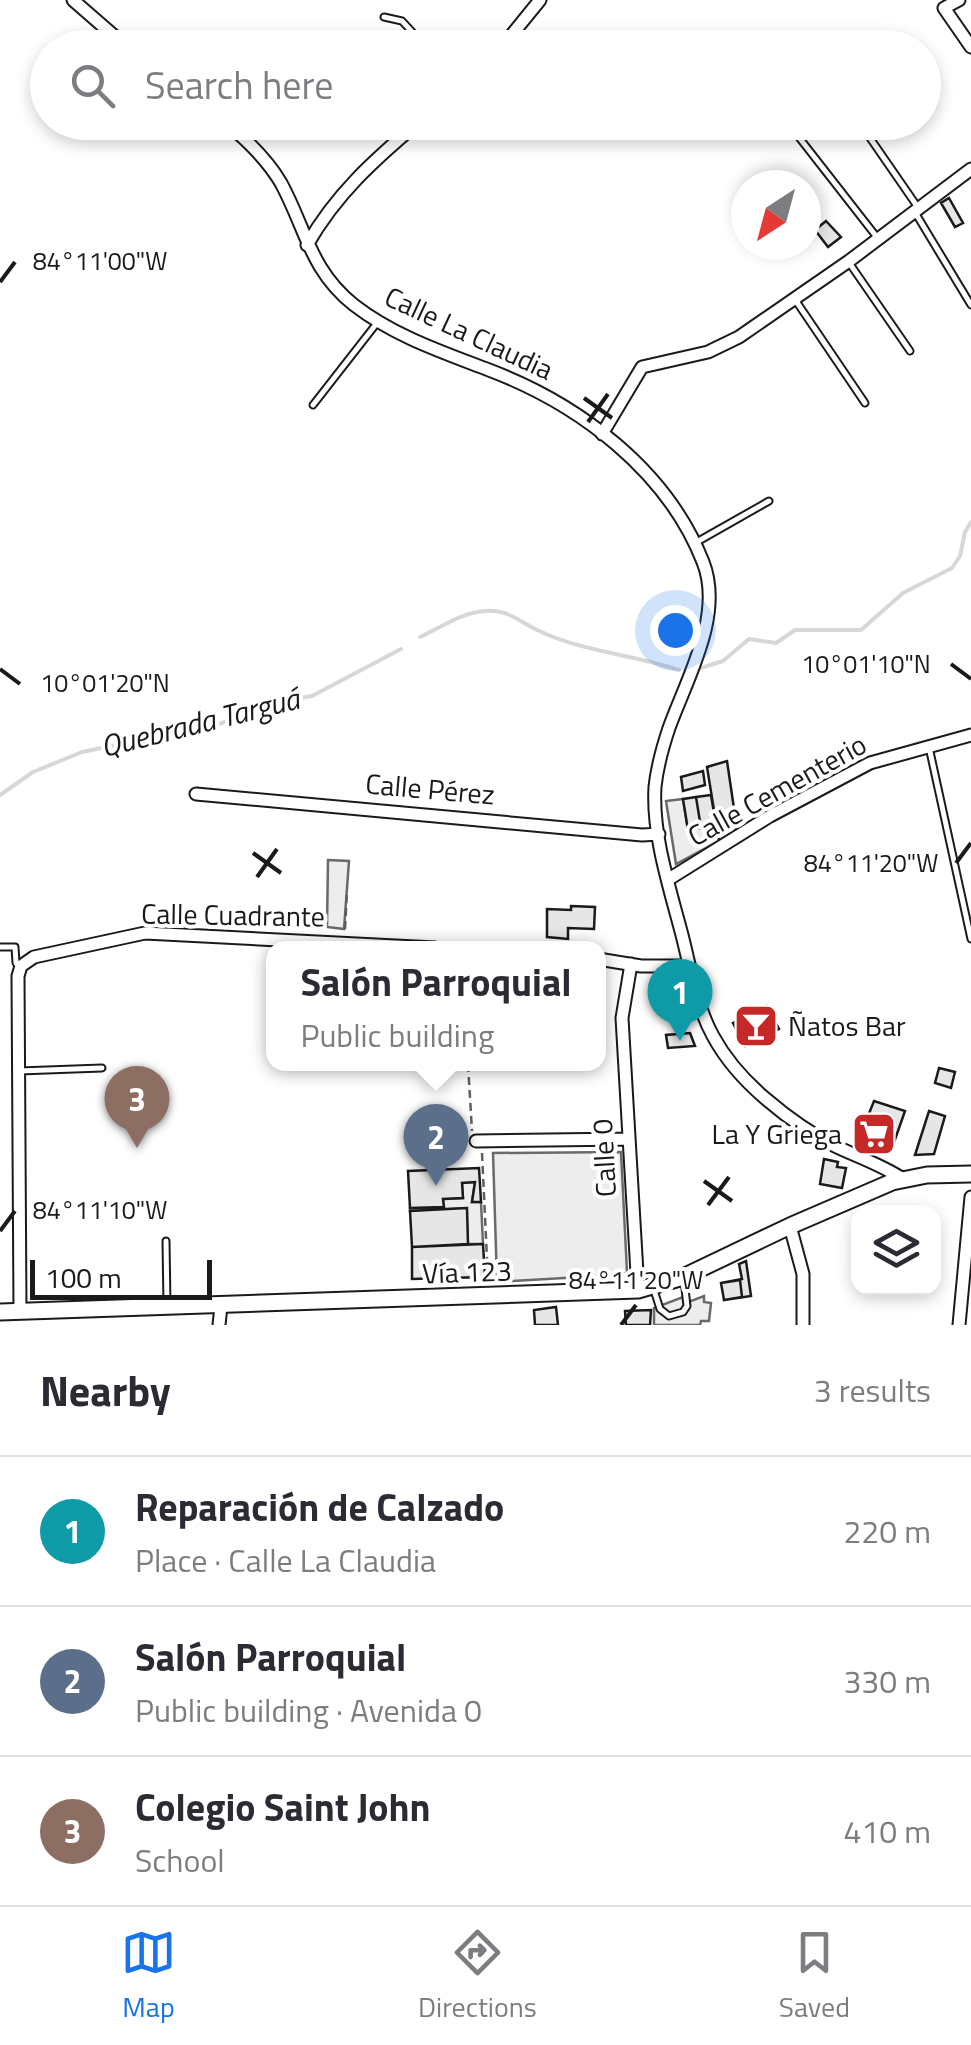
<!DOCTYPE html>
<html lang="en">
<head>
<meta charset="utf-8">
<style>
	:root { --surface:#fff; --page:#f7f7f7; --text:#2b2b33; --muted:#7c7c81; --line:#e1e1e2; --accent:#1a73e8 }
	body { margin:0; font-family:"Titillium Web",sans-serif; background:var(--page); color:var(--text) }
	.controls { position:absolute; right:30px; bottom:30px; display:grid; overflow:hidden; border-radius:20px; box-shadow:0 5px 15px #0003 }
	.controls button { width:90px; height:90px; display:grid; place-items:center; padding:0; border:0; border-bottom:2px solid var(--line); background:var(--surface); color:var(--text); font:50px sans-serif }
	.compass { position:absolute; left:731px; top:170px; width:90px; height:90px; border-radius:50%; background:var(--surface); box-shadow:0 5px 15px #0003; rotate:216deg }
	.scale { position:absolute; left:30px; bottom:25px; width:182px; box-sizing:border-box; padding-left:10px; border:5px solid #1a1a1a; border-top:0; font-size:28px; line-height:35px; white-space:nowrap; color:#1a1a1a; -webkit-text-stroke:8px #fff; paint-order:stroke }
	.you { position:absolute; left:675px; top:630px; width:35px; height:35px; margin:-25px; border:8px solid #fff; border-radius:50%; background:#1a73e8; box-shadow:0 0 0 15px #1a73e833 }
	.badge { display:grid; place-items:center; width:65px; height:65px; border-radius:50%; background:var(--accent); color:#fff; font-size:32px; font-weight:700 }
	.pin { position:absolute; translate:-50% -82px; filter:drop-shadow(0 2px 5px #0008) }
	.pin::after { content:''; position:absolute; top:52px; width:35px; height:30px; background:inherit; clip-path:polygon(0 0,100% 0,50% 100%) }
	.popup { position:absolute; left:266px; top:941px; width:340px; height:130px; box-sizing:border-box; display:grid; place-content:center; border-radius:20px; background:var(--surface); filter:drop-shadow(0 2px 8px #0005); font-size:32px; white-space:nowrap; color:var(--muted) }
	.popup b { font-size:38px; color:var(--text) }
	.popup::after { content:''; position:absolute; left:50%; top:100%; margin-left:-20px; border:20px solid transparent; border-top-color:var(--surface) }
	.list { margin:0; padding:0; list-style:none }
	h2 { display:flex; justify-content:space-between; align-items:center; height:130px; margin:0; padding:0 40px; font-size:42px }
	h2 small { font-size:32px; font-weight:400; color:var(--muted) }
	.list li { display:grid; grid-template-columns:65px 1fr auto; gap:30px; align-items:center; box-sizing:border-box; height:150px; padding:0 40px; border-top:2px solid var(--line) }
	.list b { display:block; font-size:38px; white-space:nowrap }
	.list p { margin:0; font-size:32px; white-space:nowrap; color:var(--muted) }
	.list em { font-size:32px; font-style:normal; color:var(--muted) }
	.icon { flex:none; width:55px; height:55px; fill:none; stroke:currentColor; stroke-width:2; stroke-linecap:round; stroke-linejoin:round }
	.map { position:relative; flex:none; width:971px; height:1325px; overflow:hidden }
	.search { position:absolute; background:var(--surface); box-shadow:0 5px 15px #0003; left:30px; right:30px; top:30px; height:110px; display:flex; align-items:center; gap:25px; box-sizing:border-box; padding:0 35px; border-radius:55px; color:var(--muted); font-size:38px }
	.sheet { height:580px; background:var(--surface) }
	nav { display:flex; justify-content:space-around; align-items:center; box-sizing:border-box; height:140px; border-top:2px solid var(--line); background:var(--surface); font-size:28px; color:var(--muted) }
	nav a { display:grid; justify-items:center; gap:5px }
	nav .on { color:var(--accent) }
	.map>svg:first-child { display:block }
</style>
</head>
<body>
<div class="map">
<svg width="971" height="1325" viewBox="0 0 971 1325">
	<rect width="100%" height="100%" fill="#fff"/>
	<path fill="#ededed" stroke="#6a6a6a" stroke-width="2.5" d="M683,799L688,830L716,825L719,841L676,864L666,801Z
		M328,860L349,861L344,929L327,927Z
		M621,1152L627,1272L616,1275L497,1282L493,1153Z
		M475,1182L472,1202H481L483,1244H468L466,1208L410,1211V1208L443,1207V1199L463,1198L462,1183Z
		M704,1296V1302L711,1303L709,1321H701L700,1325H654V1308L683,1297L686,1303Z"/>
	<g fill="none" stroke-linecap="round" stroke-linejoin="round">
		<path stroke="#d7d7d7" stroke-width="4" d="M420,637C442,627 460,613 485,611C507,609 517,620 535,629C581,652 632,654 679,670
			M701,668L723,661L749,639L776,643L795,630H861L903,593L952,568L960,556L965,532L971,522
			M0,795L33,772L82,752L222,723L283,701L312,696L401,649"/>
	</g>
	<path fill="#e6e6e6" stroke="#1a1a1a" stroke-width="2.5" d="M949,198L963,223L955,227L941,203Z
		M826,221L841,237L828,247L815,230Z
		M727,761L737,829L719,841L707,767Z
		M703,771L705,785L683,791L681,777Z
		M711,795L716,825L701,828L696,797Z
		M696,797L701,828L688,830L683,799Z
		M571,906L595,907L594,929L568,928V939L547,937V909L571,910Z
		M767,1006L779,1029L745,1046L733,1023Z
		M690,1033L695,1046L668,1048L666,1035Z
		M939,1068L955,1072L951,1088L935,1083Z
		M874,1101L905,1111L891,1151L882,1148L887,1129L866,1121Z
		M929,1111L945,1116L934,1154L915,1155Z
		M866,1121L887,1129L882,1148L860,1140Z
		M824,1159L838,1162L837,1167L846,1168L842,1188L820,1184Z
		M479,1168L481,1202H472L475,1182L462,1183L463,1198L443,1199L444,1207L410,1208L408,1171Z
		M467,1208L468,1244L412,1247L410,1211Z
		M483,1244L485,1277L412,1279V1247Z
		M746,1261L751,1296L724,1300L721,1283L742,1279L739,1264Z
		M740,1280L742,1297L724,1300L721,1283Z
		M556,1307L558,1325H535L534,1310Z
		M651,1310L650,1325H626L625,1311Z"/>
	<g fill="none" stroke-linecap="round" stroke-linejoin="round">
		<defs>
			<path id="lane" d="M384,17L402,21L427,48
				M787,122L876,236
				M859,122L917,206
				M916,214L971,305
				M850,264L910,351
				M796,301L865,403
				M313,405L377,323
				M695,543L769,501
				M929,747L971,939
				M0,947H15L16,963L21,966
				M19,1071L102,1068
				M166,1241L167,1305
				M653,1287L660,1309L669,1316L683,1312L687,1306L684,1280"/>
			<path id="street" d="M73,0L128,48
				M959,0L944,8L971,47
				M501,48L540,0
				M225,122C247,140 267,159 281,183C306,229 310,270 354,305C394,336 442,352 489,370C579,404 667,470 703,562C724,615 687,678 669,728C663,746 657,767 655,787C652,835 670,889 682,935C691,970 696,1005 713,1036C726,1060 746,1082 766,1099C787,1117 811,1134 835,1146C858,1157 882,1165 903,1179
				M307,245C336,194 374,160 419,122
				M602,434L642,367L708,352L739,337L849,261L971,169
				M196,794L642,835L659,834
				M669,879L770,816L870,763L971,735
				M598,959L641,966H689
				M631,964L622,1018L638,1290
				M476,1141L628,1139
				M790,1226L803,1274V1325
				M20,1311L18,976L21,966L34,957L145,933L435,948
				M219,1325L221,1306
				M959,1325L971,1197"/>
			<path id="secondary" d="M0,1312L638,1290L683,1277L790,1226L892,1182L927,1175L971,1174"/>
		</defs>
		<use href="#lane" stroke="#1a1a1a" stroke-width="9"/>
		<use href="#street" stroke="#1a1a1a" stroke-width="15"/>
		<use href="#secondary" stroke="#1a1a1a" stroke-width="19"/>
		<path stroke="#5f5f5f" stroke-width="2.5" stroke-dasharray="8 5" stroke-linecap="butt" d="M345,929L347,891
			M598,1018H610
			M468,1064L472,1131
			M482,1153L488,1280"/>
		<use href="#lane" stroke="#fff" stroke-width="5"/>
		<use href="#street" stroke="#fff" stroke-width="11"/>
		<use href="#secondary" stroke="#fff" stroke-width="15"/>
	</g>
	<path fill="none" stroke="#1a1a1a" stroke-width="4" d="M0,282L15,262M584,398L612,418M588,422L608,394M951,664L971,679M0,669L20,684M253,853L281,873M956,863L971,843M257,877L277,849M704,1181L732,1201M708,1205L729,1177M0,1231L15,1211M621,1325L636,1305"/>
	<defs>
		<symbol id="bar-square" viewBox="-11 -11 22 22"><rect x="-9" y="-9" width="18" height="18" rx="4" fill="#c62828" stroke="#fff"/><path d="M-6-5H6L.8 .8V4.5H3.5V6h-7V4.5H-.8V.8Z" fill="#fff"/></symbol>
		<symbol id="supermarket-square" viewBox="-11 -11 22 22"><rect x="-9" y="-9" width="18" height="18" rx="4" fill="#c62828" stroke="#fff"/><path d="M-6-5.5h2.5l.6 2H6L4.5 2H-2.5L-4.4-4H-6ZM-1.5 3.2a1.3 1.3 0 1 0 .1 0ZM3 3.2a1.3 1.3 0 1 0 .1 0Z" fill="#fff"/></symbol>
	</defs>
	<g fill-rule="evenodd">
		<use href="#bar-square" x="731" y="1001" width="50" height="50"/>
		<use href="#supermarket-square" x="849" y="1109" width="50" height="50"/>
	</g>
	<g text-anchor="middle" stroke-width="8" stroke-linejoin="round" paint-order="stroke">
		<g font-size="28" fill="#1a1a1a" stroke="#fff">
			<text transform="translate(469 333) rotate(25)" y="10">Calle La Claudia</text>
			<text transform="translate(430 789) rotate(5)" y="10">Calle Pérez</text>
			<text transform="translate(777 790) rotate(-29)" y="10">Calle Cementerio</text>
			<text transform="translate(233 915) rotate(1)" y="10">Calle Cuadrante</text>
			<text transform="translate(604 1158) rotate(-93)" y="10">Calle 0</text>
			<text transform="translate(467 1272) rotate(-2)" y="10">Vía 123</text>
		</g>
		<g font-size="28" fill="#1a1a1a" stroke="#fff" text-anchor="start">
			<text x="788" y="1036">Ñatos Bar</text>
			<text x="842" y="1144" text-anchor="end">La Y Griega</text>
		</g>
		<g font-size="30" font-style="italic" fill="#1a1a1a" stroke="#fff">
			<text transform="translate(200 723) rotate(-14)" y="10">Quebrada Targuá</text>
		</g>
	</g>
	<g font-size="25" text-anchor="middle" fill="#1a1a1a" stroke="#fff" stroke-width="8" stroke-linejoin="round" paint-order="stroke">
		<text x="100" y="270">84°11'00"W</text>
		<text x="866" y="673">10°01'10"N</text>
		<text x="105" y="692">10°01'20"N</text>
		<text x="871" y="872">84°11'20"W</text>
		<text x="100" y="1219">84°11'10"W</text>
		<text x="636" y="1289">84°11'20"W</text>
	</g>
</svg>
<div class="controls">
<button><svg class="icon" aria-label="layers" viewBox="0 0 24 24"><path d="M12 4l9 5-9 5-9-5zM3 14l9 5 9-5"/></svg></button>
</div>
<svg class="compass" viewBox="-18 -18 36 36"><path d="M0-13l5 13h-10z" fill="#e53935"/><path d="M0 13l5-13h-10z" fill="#7c7c81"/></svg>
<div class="scale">100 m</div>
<div class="you"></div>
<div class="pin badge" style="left:680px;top:1041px;background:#0f9aa8">1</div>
<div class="pin badge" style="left:436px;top:1186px;background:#5c6f8a">2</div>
<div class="popup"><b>Salón Parroquial</b>Public building</div>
<div class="pin badge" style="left:137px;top:1148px;background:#8d6e63">3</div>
<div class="search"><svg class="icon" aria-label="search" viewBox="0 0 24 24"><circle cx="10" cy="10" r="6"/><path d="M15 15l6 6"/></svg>Search here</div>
</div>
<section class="sheet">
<h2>Nearby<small>3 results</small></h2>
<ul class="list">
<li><span class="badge" style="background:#0f9aa8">1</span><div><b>Reparación de Calzado</b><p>Place · Calle La Claudia</p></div><em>220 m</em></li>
<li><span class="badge" style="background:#5c6f8a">2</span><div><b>Salón Parroquial</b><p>Public building · Avenida 0</p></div><em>330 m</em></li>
<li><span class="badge" style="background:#8d6e63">3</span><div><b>Colegio Saint John</b><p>School</p></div><em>410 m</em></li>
</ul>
</section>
<nav>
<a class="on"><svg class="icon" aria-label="map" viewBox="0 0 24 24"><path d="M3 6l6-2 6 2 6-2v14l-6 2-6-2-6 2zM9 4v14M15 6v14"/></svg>Map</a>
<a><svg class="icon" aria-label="directions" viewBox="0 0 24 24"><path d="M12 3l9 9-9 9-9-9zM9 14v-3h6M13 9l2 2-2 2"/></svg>Directions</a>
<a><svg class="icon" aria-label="saved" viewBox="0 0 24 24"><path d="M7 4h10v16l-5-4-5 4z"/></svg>Saved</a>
</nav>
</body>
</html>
